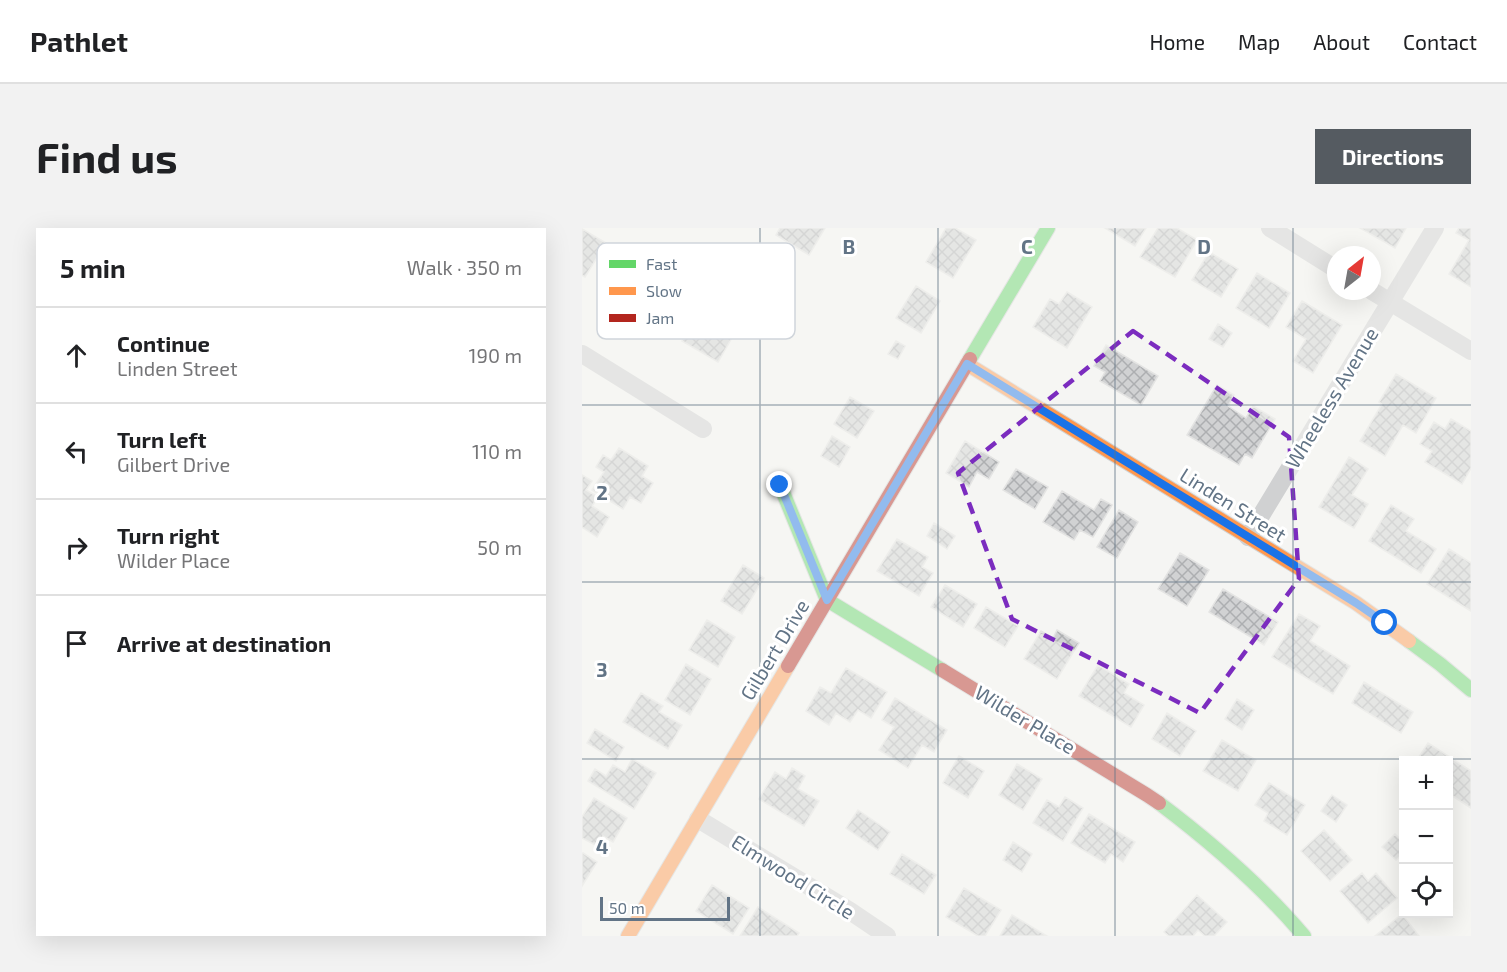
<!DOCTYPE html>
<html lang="en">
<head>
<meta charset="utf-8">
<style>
	:root { --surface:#fff; --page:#f2f2f2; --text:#202124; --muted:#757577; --line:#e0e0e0; --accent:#555b61 }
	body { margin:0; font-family:"Exo 2",sans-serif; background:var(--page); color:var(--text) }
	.controls { position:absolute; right:18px; bottom:18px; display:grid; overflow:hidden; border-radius:0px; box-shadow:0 6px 24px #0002 }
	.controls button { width:54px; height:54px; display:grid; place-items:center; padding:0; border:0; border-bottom:2px solid var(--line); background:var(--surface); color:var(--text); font:30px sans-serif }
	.compass { position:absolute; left:745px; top:18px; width:54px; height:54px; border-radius:50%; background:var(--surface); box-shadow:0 6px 24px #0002; rotate:31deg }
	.scale { position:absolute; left:18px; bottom:15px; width:130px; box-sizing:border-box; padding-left:6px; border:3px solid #627486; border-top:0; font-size:16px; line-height:21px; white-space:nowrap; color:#627486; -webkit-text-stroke:4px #fff; paint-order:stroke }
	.stop { position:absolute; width:18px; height:18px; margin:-14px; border:4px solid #1a73e8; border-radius:50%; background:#fff }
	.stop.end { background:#1a73e8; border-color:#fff; box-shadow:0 2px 6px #0008 }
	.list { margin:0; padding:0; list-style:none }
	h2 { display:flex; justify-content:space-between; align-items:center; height:78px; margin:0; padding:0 24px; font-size:26px }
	h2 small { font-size:20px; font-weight:400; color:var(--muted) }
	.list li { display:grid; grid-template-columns:39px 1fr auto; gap:18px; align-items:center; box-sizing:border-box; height:96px; padding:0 24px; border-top:2px solid var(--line) }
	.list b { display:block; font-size:22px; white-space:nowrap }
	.list p { margin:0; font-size:20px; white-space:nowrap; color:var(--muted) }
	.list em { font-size:20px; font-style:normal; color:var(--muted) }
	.icon { flex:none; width:33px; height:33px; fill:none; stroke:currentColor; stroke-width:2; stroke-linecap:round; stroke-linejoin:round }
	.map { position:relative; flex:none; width:889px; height:708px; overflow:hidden; border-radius:0px }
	header { display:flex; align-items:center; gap:36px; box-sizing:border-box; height:84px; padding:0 30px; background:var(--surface); border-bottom:2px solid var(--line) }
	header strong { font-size:28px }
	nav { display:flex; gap:33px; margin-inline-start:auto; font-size:21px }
	.intro { display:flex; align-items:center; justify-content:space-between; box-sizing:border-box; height:144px; padding:0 36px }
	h1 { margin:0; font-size:42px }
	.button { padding:15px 27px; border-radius:0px; background:var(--accent); color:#fff; font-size:21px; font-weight:700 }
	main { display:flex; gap:36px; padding:0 36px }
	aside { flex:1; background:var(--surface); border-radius:0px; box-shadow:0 6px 24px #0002 }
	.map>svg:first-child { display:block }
</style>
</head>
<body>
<header>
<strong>Pathlet</strong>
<nav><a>Home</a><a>Map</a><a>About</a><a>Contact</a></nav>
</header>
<div class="intro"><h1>Find us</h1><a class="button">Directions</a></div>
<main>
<aside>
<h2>5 min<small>Walk · 350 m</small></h2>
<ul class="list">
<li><svg class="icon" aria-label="ahead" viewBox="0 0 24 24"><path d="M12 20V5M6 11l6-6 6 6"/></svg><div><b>Continue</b><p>Linden Street</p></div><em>190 m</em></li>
<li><svg class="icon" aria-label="left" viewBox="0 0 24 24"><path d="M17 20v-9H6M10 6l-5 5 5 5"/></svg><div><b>Turn left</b><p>Gilbert Drive</p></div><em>110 m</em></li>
<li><svg class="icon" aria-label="right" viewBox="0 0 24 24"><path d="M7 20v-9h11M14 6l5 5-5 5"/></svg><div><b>Turn right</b><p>Wilder Place</p></div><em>50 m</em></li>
<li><svg class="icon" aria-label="arrive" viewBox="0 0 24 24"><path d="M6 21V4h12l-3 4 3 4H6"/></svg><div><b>Arrive at destination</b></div></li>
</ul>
</aside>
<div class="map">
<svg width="889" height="708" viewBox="0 0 889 708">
	<defs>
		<pattern id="building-cross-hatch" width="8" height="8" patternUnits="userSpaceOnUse" patternTransform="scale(1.5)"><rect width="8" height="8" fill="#d1d2d3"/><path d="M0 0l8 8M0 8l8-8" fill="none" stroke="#adafb1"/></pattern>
	</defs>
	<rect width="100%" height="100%" fill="#f5f5f3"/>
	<path fill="url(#building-cross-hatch)" stroke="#e4e4e3" stroke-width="1.5" d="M198,0H243L227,27L194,7Z
		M364,0H373L394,12L371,50L344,34Z
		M523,0H564L553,18Z
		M576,0H595L615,12L593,49L558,29Z
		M778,0H824L813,20Z
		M877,0H889V59L867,46L887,12L874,5Z
		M0,1L24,15L3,49L0,47Z
		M627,24L656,41L639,69L610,52Z
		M675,45L708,65L687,100L654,80Z
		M334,58L358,73L339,105L314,90Z
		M485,64L510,79L485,120L451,99L468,71L477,76Z
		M720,73L760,97L731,145L711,133L724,111L704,99Z
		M131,86L155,101L136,134L100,113L114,90L125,96Z
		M636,96L650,105L641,119L627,111Z
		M314,113L323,118L316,131L306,126Z
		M524,117L576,148L559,177L518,153L523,144L512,138Z
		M814,146L854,170L834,205L821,197L803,228L778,213L800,176L797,174Z
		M635,157L652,167L646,178L664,190L671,178L693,191L670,230L663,226L657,237L605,207Z
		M268,169L292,183L275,210L252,196Z
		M869,191L889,203V240L880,256L843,234L850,223L838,216L852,194L863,201Z
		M250,208L268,219L257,239L239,228Z
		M383,213L417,234L407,251L395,244L387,259L364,245Z
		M37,220L66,238L60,248L71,255L59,275L48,269L41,281L10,262L22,244L14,239L21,227L29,232Z
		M767,229L786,241L770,267L786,276L772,300L737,279Z
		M434,241L466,259L453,281L421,262Z
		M0,247L10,253L4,262L16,269L10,278L27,289L15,309L0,299Z
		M480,263L512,282L519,271L530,277L511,309L498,302L492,312L461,294Z
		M809,277L832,291L824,303L854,321L839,345L787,313Z
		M537,282L556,294L535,330L515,319Z
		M352,295L373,308L365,321L345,308Z
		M315,311L346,329L340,339L351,345L337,368L295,343Z
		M867,321L889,335V383L845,356Z
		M598,325L627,342L605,378L576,361Z
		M161,337L182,350L160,386L139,373Z
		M363,357L395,376L381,399L349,379Z
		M641,361L696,394L682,417L627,384Z
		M404,379L436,398L423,419L392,400Z
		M717,386L738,398L728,413L768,438L751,466L690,429Z
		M125,392L153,409L136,439L107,422Z
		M475,402L497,415L475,451L442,431L459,403L471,410Z
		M104,436L129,451L108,487L83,472Z
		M516,437L547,456L542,465L562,477L549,499L497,468Z
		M264,440L305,464L289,490L276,482L268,494L254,485L247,497L224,483L238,459L249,465Z
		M782,454L831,484L819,505L770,475Z
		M59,465L81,478L77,484L100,497L86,521L41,494Z
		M313,470L365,502L352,524L340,517L326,540L297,522L312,499L300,492Z
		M655,471L672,482L660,502L643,491Z
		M585,485L614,503L598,528L570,511Z
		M13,501L42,519L34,533L5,515Z
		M640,512L674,532L656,563L621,543Z
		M846,515L889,543V580L866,565V532H835Z
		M377,528L402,543L386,570L361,555Z
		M50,531L74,545L52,581L6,553L13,541L24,548L31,537L43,544Z
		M435,536L460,551L441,582L417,567Z
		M210,540L223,548L216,561L237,573L222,598L177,571L193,544L204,551Z
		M687,555L723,577L705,607L682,593L686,585L673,577Z
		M750,567L765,577L754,594L739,583Z
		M483,569L501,580L481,613L451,595L465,572L477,579Z
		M12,570L45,590L31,614L21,608L15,618L0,610V589Z
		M276,582L308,604L296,622L264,600Z
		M507,586L553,614L541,634L529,626L523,635L489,615Z
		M742,602L770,632L748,653L719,623Z
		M813,606L822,615V625L814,632L800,619Z
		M431,614L450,626L440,644L421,632Z
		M1,625L15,634L0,658V626Z
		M320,626L354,647L342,666L308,646Z
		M780,645L786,653L794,645L815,670L786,695L758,663Z
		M130,657L167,680L151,706L114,683Z
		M382,660L419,682L403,708H396L364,689Z
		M615,667L645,694L632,708H623L616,702L611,708H587L582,704Z
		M176,679L217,705L215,708H158Z
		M820,686L837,708H793Z
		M430,687L465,708H418Z"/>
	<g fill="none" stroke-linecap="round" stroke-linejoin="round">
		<defs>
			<path id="fast" d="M388,131L466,0
				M198,257L245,372L360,442
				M827,413L858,436L889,462
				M577,575C630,615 679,657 722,708"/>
			<path id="slow" d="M385,136L774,375L827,413
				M46,708L206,438"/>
			<path id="jam" d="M206,438L388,131
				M360,442L565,567L577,575"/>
		</defs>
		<use href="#fast" stroke="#d1d3d4" stroke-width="16"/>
		<use href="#slow" stroke="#d1d3d4" stroke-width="16"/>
		<use href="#jam" stroke="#d1d3d4" stroke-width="16"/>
		<path stroke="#d0d1d2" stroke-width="18" d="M688,0L754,41
			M790,63L889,123
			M0,126L121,201
			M666,309L853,0
			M116,591L268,683L305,708"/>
		<use href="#fast" stroke="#63d668" stroke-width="14"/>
		<use href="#slow" stroke="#ff974d" stroke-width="14"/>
		<use href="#jam" stroke="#b3261e" stroke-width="14"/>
	</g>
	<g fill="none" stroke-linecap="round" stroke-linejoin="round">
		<path stroke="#1a73e8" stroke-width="8" d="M198,257L245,372L385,136L774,375L803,395"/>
	</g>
	<path d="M0 0H889V708H0ZM551,103L707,209L717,351L618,485L430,391L376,245Z" fill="#f5f5f3" fill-opacity=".55" fill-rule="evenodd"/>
	<path fill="none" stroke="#7b2cbf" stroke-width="4.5" stroke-dasharray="12 8" stroke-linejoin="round" d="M551,103L707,209L717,351L618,485L430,391L376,245Z"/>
	<path fill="none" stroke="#627486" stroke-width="1.5" stroke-opacity="0.55" d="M178,0V708M356,0V708M533,0V708M711,0V708M0,177H889M0,354H889M0,531H889"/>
	<g text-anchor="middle" stroke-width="6" stroke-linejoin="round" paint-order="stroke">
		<g font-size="20" fill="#627486" stroke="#fff">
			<text transform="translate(750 170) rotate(-59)" y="7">Wheeless Avenue</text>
			<text transform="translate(651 277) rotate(32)" y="7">Linden Street</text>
			<text transform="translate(193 422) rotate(-59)" y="7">Gilbert Drive</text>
			<text transform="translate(443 492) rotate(31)" y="7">Wilder Place</text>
			<text transform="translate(211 649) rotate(32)" y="7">Elmwood Circle</text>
		</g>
	</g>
	<rect x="15" y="15" width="198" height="96" rx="9" fill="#fff" stroke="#d0d5db" stroke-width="1.5"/>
	<rect x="27" y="32" width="27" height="8" fill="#63d668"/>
	<rect x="27" y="59" width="27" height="8" fill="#ff974d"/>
	<rect x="27" y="86" width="27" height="8" fill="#b3261e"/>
	<g font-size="16" fill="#627486">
		<text x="64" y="42">Fast</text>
		<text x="64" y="69">Slow</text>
		<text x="64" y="96">Jam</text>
	</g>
	<g font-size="20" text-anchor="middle" font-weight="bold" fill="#627486" stroke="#fff" stroke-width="6" stroke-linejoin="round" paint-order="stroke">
		<text x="267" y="26">B</text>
		<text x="445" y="26">C</text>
		<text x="622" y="26">D</text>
		<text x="20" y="272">2</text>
		<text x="20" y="449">3</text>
		<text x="20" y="626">4</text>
	</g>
</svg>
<div class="controls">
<button>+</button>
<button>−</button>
<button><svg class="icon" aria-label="locate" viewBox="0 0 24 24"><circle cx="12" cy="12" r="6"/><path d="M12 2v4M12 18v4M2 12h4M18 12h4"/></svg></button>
</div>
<svg class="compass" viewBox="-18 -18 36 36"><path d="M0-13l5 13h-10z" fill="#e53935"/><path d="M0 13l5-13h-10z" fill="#757577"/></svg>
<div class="scale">50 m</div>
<div class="stop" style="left:803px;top:395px"></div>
<div class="stop end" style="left:198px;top:257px"></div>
</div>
</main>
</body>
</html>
